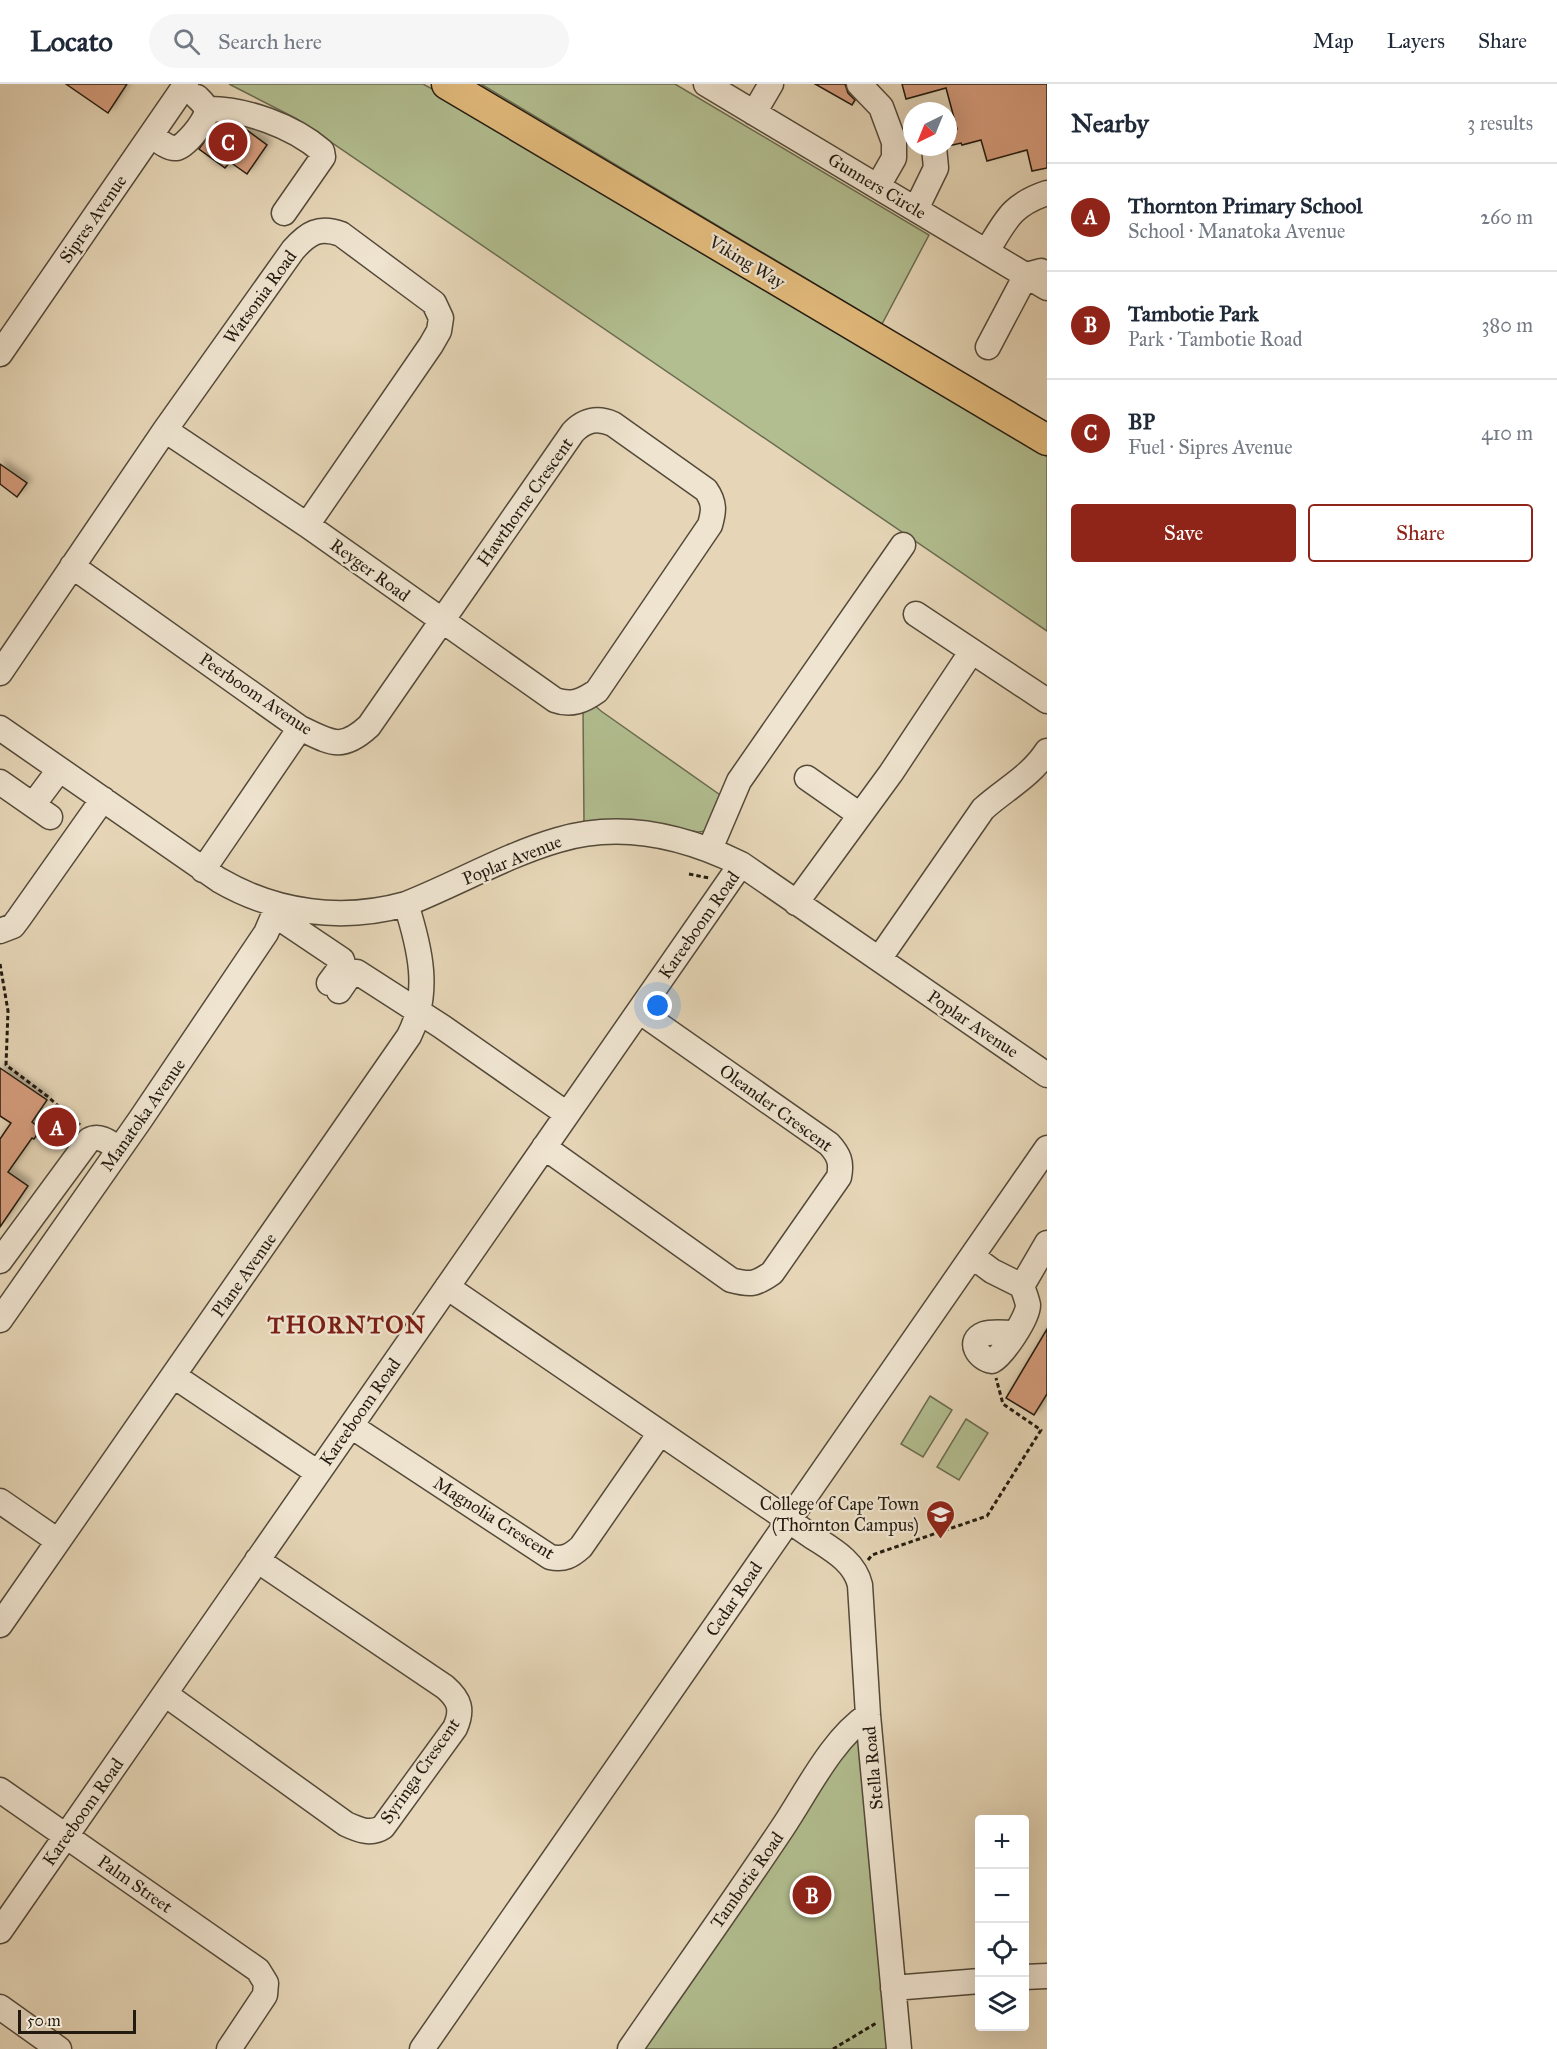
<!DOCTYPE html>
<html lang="en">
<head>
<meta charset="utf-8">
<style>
	:root { --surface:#fff; --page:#f6f6f7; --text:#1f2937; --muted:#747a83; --line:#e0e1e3; --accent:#8f2418 }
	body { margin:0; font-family:"IM FELL Great Primer",serif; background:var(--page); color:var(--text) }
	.controls { position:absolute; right:18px; bottom:18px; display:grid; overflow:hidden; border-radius:6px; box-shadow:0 6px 24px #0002 }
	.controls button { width:54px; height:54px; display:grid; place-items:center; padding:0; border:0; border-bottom:2px solid var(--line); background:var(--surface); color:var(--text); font:30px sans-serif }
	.compass { position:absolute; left:903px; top:18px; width:54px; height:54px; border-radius:50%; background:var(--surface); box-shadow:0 6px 24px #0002; rotate:223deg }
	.scale { position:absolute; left:18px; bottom:15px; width:118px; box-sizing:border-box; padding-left:6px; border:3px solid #231b10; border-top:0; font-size:16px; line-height:21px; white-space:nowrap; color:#231b10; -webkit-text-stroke:4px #efe4d0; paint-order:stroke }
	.you { position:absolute; left:658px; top:922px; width:21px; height:21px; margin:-15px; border:4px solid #fff; border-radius:50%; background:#1a73e8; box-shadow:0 0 0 9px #1a73e833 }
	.badge { display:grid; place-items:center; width:39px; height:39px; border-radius:50%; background:var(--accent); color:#fff; font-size:20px; font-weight:700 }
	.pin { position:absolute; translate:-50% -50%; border:3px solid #fff; box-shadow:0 2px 6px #0006 }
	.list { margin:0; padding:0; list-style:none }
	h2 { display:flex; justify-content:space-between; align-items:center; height:78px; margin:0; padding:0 24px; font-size:26px }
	h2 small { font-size:20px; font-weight:400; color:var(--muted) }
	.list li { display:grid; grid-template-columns:39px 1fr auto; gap:18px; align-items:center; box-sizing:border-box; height:108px; padding:0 24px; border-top:2px solid var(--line) }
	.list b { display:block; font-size:22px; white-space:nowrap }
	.list p { margin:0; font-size:20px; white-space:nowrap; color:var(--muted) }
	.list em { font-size:20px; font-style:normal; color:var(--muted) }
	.actions { display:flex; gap:12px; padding:18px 24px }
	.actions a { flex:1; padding:14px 0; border:2px solid var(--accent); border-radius:6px; text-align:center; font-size:21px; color:var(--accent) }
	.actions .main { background:var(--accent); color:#fff }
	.icon { flex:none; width:33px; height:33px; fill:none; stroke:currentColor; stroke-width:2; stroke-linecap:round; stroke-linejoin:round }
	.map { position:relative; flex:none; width:1047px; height:1965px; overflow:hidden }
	header { display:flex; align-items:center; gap:36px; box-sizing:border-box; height:84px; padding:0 30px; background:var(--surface); border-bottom:2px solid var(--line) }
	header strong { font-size:28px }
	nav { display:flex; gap:33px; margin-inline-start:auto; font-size:21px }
	.search { width:420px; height:54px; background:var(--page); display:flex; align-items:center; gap:15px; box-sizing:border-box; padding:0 21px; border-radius:33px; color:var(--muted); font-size:22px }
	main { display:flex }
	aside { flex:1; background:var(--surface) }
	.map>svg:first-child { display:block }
</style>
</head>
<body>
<header>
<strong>Locato</strong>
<div class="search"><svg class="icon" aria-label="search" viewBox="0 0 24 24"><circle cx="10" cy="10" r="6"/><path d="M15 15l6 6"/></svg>Search here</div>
<nav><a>Map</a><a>Layers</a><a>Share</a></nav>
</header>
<main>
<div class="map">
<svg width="1047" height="1965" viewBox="0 0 1047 1965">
	<defs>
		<filter id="shadow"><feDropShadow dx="4.5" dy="-4.5" stdDeviation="3" flood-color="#0004"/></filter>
	</defs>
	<rect width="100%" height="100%" fill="#e6d6b7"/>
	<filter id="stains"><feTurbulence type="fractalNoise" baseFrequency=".00333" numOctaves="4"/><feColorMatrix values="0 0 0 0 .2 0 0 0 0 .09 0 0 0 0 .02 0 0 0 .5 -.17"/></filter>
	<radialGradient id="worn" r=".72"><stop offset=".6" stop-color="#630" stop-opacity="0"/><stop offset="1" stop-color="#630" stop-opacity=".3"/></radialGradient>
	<path fill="#b2be90" stroke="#6a6c50" stroke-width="1.5" d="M229,0H423L475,28L827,243L1047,372V547L297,35Z
		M481,0H675L929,151L882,240Z
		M593,620L601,627L723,713L707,747L698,748L644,738L584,739L583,624Z
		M930,1312L952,1326L923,1373L901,1360Z
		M966,1335L988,1349L959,1396L937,1383Z
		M860,1652L893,1965H639L854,1654Z"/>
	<path fill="#d69d7d" stroke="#231b10" stroke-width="1.5" filter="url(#shadow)" d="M66,0H127L108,29Z
		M815,0H845L848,9L855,16L852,21Z
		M902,0H1047V84L1032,87L1027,66L987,77L981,56L962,61L961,59L948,62V47L957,45L946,4L906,15Z
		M217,40L244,44L267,61L247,90L230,78L225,84L199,65Z
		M0,380L27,399L17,413L0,400Z
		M0,984L47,1016L32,1038L41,1045L34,1055L32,1054L8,1088L28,1102L0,1143V1055L11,1039L0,1032Z
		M1047,1245V1310L1034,1331L1006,1314Z"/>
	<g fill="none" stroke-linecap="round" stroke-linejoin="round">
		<defs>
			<path id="minor" d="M706,0L1047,204
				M859,0L881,23L894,58V74L878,102
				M206,25C244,24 293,42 322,67L323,73L284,129
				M754,29L771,0
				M151,51C158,56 168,65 176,64C185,63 205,38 206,29C207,22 202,18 197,13
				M916,125L936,84L934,63
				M987,167C1006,136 1011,121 1047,109
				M988,263L1026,191L1041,187
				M0,270L186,0
				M72,482L300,644C330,658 341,668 369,642L573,348C585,336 597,333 613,340L706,406C715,419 714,427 710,441L597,607C583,617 571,622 555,616L307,441L165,346
				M916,530L1047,617
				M0,589L165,346L293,166C308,149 319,142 341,150L434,219L441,234L439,247L431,261L307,441
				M0,644L219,796C276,829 342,838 406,820C457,800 506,771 558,756C621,737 684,752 741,780L1047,991
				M807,694L860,731
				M0,698L50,733
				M33,721L59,686
				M710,765L739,697L903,461
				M203,786L300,644
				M796,819L891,689L972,567
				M275,831L342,876L343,880L329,899
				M0,847L13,842L19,834L103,715
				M879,875L983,725C1005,705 1030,693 1047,667
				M339,907L352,888H357L441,942L567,1030
				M544,1063L731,1196C750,1201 755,1201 772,1189L839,1093C842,1078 839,1071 829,1060L639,927
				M972,1172L992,1187L1022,1202L1047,1159
				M0,1177L89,1056C100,1050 110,1059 119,1065
				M447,1203L807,1449C827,1463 854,1475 860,1501L868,1631L899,1965
				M0,1236L140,1036L266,849L278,821
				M1014,1249C1005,1249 993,1247 984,1250C966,1257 979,1275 992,1277C1003,1271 1028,1234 1028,1221C1027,1215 1024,1208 1022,1202
				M174,1292L318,1389
				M351,1342L550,1473C564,1476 571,1472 581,1463L660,1349
				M0,1417L58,1457
				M0,1541L409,952C431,909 420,864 406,820
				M165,1610L346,1740C359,1746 371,1751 383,1743L455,1644C463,1626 460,1616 445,1603L257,1476
				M0,1706L258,1886L266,1899L265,1911L229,1965
				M0,1847L741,780
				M1024,1893L1047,1892
				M893,1904L980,1897
				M0,1923L59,1965
				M422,1965L1047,1064
				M630,1965C681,1891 733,1818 783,1743C807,1707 832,1655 868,1631"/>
			<path id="major" d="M447,0L1047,356"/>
		</defs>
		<use href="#minor" stroke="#544a3a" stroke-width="27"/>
		<use href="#major" stroke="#231b10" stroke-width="33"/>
		<path stroke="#231b10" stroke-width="3" stroke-dasharray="4.5 3" stroke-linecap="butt" d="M689,790L709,794
			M0,880L8,927L6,981L47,1012L80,1041
			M868,1476L872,1471L987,1432L1041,1346L1003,1320L996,1294
			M833,1965L878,1938"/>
		<use href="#minor" stroke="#efe4d0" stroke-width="24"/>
		<use href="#major" stroke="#e3bb7c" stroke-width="30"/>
	</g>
	<defs>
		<symbol id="university-pin" viewBox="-11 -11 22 30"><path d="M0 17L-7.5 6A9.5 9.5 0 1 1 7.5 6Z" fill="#8f2418" stroke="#efe4d0"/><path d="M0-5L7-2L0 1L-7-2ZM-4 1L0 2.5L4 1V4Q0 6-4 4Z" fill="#fff"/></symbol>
	</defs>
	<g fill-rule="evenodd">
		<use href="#university-pin" x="924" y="1414" width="33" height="45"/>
	</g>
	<g text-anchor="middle" stroke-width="4.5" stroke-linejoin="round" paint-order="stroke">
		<g font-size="18" fill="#231b10" stroke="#efe4d0">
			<text transform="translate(877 102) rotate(31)" y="6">Gunners Circle</text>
			<text transform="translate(93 135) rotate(-55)" y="6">Sipres Avenue</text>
			<text transform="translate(747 178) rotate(31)" y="6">Viking Way</text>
			<text transform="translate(260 213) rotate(-54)" y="6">Watsonia Road</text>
			<text transform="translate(525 418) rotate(-55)" y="6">Hawthorne Crescent</text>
			<text transform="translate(370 486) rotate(36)" y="6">Reyger Road</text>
			<text transform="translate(256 610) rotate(34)" y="6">Peerboom Avenue</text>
			<text transform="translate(512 776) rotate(-22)" y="6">Poplar Avenue</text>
			<text transform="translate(699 841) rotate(-55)" y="6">Kareeboom Road</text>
			<text transform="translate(973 940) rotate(34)" y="6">Poplar Avenue</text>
			<text transform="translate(776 1024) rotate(36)" y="6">Oleander Crescent</text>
			<text transform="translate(143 1031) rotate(-55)" y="6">Manatoka Avenue</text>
			<text transform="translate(244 1191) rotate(-55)" y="6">Plane Avenue</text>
			<text transform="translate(360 1328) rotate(-55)" y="6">Kareeboom Road</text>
			<text transform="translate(494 1434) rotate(32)" y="6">Magnolia Crescent</text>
			<text transform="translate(734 1515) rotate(-56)" y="6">Cedar Road</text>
			<text transform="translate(873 1684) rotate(-95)" y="6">Stella Road</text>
			<text transform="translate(420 1687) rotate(-55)" y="6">Syringa Crescent</text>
			<text transform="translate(83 1728) rotate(-55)" y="6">Kareeboom Road</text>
			<text transform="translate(747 1796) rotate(-55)" y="6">Tambotie Road</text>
			<text transform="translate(135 1800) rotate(35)" y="6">Palm Street</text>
		</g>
		<g font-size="18" fill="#231b10" stroke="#efe4d0" text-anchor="end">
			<text x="919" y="1426">College of Cape Town<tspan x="919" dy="21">(Thornton Campus)</tspan></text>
		</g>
		<g font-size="24" font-weight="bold" letter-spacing="1.5" fill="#7a1f14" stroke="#efe4d0">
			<text x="347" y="1249">THORNTON</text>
		</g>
	</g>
	<rect width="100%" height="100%" filter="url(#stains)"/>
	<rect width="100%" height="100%" fill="url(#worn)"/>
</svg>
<div class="controls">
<button>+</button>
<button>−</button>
<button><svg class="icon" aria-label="locate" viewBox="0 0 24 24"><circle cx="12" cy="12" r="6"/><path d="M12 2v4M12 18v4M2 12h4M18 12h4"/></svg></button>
<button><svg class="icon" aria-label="layers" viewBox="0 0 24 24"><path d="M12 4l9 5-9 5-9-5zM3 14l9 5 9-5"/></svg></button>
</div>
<svg class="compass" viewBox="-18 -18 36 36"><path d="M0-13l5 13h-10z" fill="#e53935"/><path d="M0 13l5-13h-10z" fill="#747a83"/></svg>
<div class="scale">50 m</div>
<div class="you"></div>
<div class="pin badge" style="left:57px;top:1043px">A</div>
<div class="pin badge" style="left:812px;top:1811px">B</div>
<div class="pin badge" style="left:228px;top:58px">C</div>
</div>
<aside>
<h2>Nearby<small>3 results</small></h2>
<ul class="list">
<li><span class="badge">A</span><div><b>Thornton Primary School</b><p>School · Manatoka Avenue</p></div><em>260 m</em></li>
<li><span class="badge">B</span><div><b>Tambotie Park</b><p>Park · Tambotie Road</p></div><em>380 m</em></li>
<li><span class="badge">C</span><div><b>BP</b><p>Fuel · Sipres Avenue</p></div><em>410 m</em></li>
</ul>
<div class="actions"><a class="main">Save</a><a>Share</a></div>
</aside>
</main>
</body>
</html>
